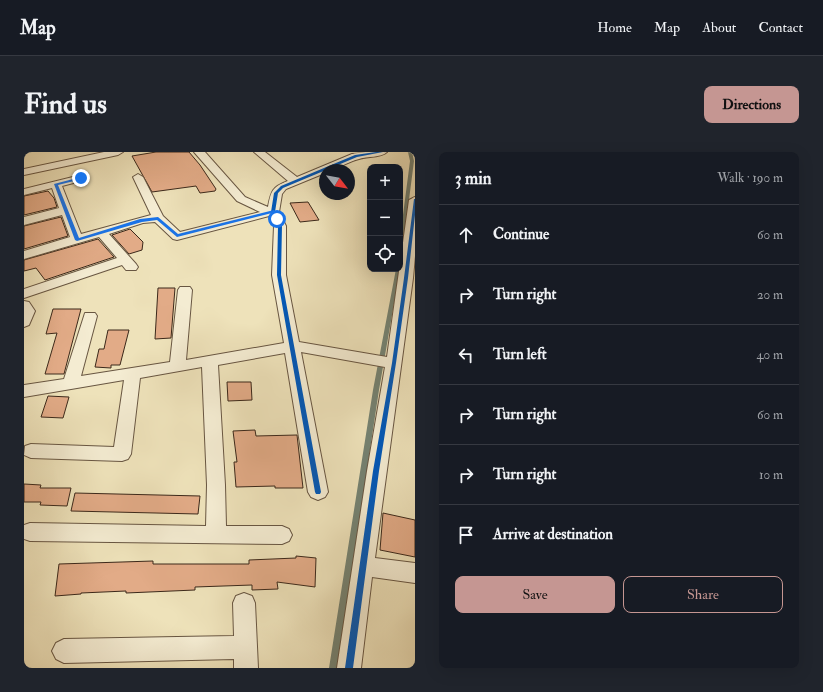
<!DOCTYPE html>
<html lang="en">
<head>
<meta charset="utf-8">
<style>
	:root { --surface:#171b24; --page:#20242c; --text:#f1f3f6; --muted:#9ea1a6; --line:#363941; --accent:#c59692 }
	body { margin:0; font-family:"IM FELL Double Pica",serif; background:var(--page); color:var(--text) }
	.controls { position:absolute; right:12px; top:12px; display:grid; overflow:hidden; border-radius:8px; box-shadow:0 4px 16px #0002 }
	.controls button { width:36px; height:36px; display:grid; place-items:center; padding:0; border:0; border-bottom:1px solid var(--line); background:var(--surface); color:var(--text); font:20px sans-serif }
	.compass { position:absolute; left:295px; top:12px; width:36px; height:36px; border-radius:50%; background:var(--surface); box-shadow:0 4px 16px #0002; rotate:121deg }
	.stop { position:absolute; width:12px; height:12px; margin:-9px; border:3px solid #1a73e8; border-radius:50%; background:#fff }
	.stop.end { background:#1a73e8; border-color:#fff; box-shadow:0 1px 4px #0008 }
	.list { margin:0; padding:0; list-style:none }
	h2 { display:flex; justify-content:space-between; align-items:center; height:52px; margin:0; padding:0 16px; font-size:17px }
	h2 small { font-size:13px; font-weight:400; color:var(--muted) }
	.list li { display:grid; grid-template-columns:26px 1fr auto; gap:12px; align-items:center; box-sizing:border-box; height:60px; padding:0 16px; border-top:1px solid var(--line) }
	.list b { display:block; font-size:15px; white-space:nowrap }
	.list em { font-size:13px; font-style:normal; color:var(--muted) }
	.actions { display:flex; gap:8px; padding:12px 16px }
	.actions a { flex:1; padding:9px 0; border:1px solid var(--accent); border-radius:8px; text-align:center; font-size:14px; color:var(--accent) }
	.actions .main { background:var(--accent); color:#111 }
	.icon { flex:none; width:22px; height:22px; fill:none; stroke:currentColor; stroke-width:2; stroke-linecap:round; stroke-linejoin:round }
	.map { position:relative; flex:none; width:391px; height:516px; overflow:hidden; border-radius:8px }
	header { display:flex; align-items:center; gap:24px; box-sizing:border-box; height:56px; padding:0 20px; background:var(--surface); border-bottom:1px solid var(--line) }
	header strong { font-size:19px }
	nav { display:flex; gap:22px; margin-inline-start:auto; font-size:14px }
	.intro { display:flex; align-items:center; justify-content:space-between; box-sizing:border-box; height:96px; padding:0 24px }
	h1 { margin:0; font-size:28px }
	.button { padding:10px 18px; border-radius:8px; background:var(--accent); color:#111; font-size:14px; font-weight:700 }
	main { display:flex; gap:24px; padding:0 24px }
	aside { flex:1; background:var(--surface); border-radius:8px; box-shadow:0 4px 16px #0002 }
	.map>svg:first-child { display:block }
</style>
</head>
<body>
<header>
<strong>Map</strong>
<nav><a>Home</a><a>Map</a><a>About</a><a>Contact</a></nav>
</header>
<div class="intro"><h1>Find us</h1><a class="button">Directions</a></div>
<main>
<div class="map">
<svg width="391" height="516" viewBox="0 0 391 516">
	<rect width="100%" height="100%" fill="#eee2ba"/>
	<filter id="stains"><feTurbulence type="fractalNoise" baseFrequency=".005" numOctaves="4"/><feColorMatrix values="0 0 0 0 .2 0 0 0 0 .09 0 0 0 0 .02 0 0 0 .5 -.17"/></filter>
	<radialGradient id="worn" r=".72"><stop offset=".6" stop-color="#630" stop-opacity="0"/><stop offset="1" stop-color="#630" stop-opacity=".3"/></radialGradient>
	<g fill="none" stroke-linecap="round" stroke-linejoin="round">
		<path fill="#748272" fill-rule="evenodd" d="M384,0H388L390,9L378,102L376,103V86L386,9Z
			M372,117H376L355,238L313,516H305L349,238Z"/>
	</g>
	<path fill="#e2ab87" stroke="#3b281a" d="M132,0H165L176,13L192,37L191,39L176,41L172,34L128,40L108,4Z
		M24,39L30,46L33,55L0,63V44Z
		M284,50L295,68L276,70L266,51Z
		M37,65L44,84L0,97V74Z
		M106,77L119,90L118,98L105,102L88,83Z
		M74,87L90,105L21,128L12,116L0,119V108Z
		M134,136H151L147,186L131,187Z
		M29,157H57L40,222H21L33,181L22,182Z
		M84,178H105L96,213H87V216L71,215L75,197H80Z
		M203,230H227L228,248L204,249Z
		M24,244L45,245L39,266L17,265Z
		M231,278L232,284L273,283L279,336H251V334L212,335L210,310H213L209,279Z
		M0,332L17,333L16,336H47L43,354L16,353L17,350H0Z
		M51,341L176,344L174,362L47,359Z
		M359,361L391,368V405L356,398Z
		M272,404L292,406L291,435L253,430L254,437L228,438V433L171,435V438L102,441V439L57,441V442L31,444L35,412L129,409V412H225V408L272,406Z"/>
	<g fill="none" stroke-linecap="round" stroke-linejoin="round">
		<defs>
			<path id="minor" d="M80,0H99L94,3L0,23V17Z
				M170,0H181L221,45L244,55C247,39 248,35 264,29L230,0H241L273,25L328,2L363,0C357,6 343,4 335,7C323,10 313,18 301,18V21L262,37L258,42L255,60L262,74V123L275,190L363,205L385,48L391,45V104L389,126L351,406L391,411V431L348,425L337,516H313L343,319L361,215L277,200L304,340L301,345L294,348L287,345L284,340L261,201L194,213L201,333L202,374H258L265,377L268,383L265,389L258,392L6,389L0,387V373L6,371L182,374L183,333L178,215L116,226L107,302L104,307L98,309L7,306L0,303L1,294L7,292L90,295L100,228L0,245V233L40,227L61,161H71L73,164L57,224L146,210L154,138L156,135H166L168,138L162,208L260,191L248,123L250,74L245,64L153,88L149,87L131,70L119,71L85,82L112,112L114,115L112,118H102L98,113L0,146V137L93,106L75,85L0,107V99L46,85L38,63L0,73V65L35,56L28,36L0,43V37L57,23L61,24L62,26L61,28L38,34L57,82L127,63L109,25L114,22L119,25L139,64L156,80L236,60L213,49Z
				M0,149L5,150L11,159L5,173L0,175Z
				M220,441L228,444L231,451L234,516H210V507L40,511L32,507L28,499L32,491L40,487L210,484L209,451L212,444Z"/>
		</defs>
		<use href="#minor" stroke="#685642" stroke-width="2"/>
		<use href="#minor" fill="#f4ecd2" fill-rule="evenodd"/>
		<defs>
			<path id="cycleway" d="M352,0H359L333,5L259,36L254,41L251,60L258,74L257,123L297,340L296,342H292L291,340L253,123L254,74L247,60L250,41L257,34L331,3Z
				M390,47H391V63L384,126L372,211L355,319L329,516H321L349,319L368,211L380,126Z"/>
		</defs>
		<use href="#cycleway" stroke="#f4ecd2" stroke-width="3"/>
		<use href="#cycleway" fill="#0057b8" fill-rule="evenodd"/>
	</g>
	<path fill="#1a73e8" d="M57,25L58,27L34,33L55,86L116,67L134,65L154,82L250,58L256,67L252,68L248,61L153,85L133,68L118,70L53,89L51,88L30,32Z"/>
	<rect width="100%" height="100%" filter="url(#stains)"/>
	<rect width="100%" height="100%" fill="url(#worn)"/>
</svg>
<div class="controls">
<button>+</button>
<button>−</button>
<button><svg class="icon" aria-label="locate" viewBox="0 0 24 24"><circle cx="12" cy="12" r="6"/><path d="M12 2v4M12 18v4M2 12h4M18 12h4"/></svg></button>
</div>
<svg class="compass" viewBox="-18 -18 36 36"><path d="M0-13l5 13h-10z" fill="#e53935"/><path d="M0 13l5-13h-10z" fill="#9ea1a6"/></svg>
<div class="stop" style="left:253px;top:67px"></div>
<div class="stop end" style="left:57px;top:26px"></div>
</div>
<aside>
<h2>3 min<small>Walk · 190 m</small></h2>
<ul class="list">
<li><svg class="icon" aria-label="ahead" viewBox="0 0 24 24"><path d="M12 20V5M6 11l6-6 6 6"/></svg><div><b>Continue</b></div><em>60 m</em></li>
<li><svg class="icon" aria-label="right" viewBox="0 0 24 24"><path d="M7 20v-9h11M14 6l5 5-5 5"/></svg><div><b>Turn right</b></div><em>20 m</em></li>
<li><svg class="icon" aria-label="left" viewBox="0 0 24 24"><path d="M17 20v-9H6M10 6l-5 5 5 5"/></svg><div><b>Turn left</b></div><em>40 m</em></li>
<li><svg class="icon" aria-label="right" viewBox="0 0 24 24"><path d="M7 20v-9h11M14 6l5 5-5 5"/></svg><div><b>Turn right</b></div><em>60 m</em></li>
<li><svg class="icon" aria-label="right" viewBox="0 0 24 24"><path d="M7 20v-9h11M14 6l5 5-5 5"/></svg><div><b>Turn right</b></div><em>10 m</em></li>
<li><svg class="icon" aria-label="arrive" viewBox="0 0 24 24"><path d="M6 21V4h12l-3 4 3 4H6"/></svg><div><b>Arrive at destination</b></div></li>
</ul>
<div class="actions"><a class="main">Save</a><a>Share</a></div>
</aside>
</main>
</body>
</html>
